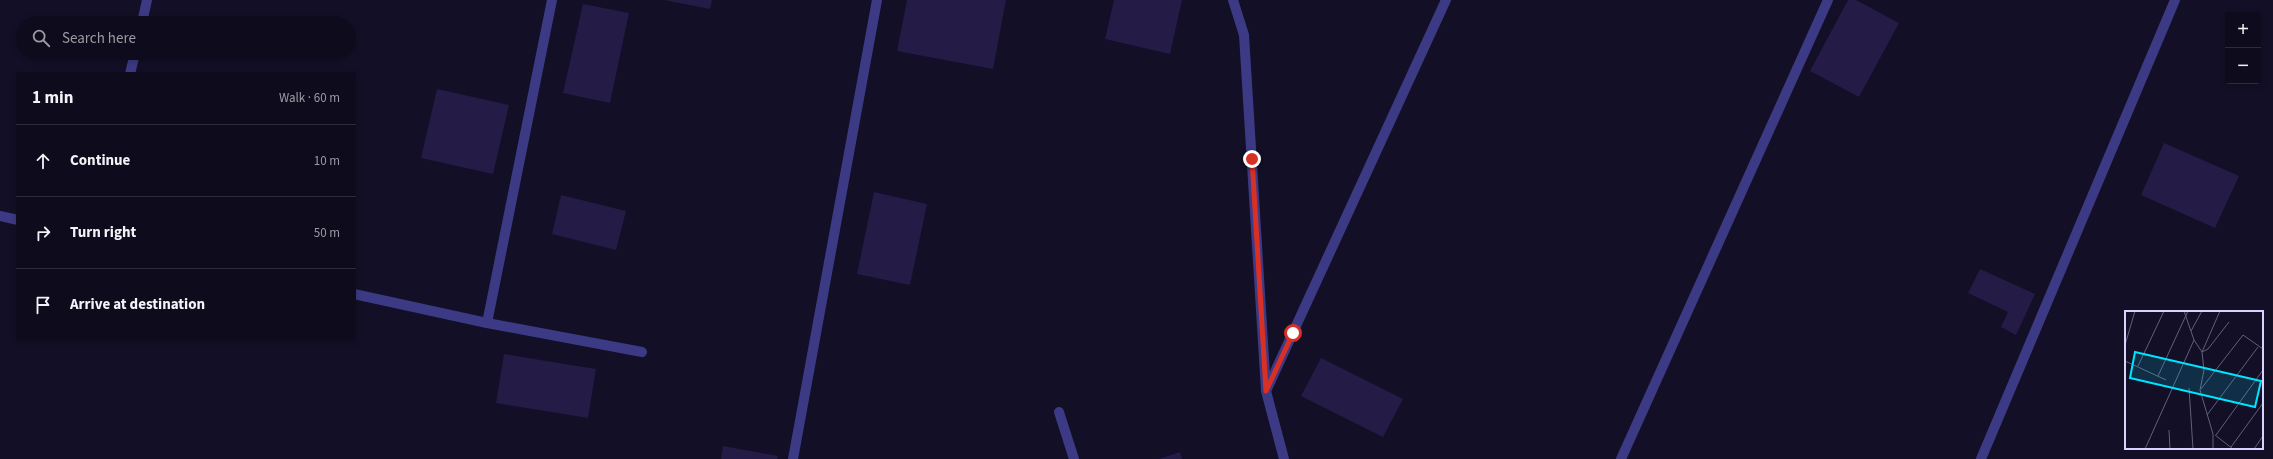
<!DOCTYPE html>
<html lang="en">
<head>
<meta charset="utf-8">
<style>
	:root { --surface:#0e0b1c; --page:#171425; --text:#f1f3f6; --muted:#9b9ba3; --line:#2e2b3b }
	body { margin:0; font-family:"Source Sans 3",sans-serif; background:var(--page); color:var(--text) }
	.controls { position:absolute; right:12px; top:12px; display:grid; overflow:hidden; border-radius:4px; box-shadow:0 2px 6px #0003 }
	.controls button { width:36px; height:36px; display:grid; place-items:center; padding:0; border:0; border-bottom:1px solid var(--line); background:var(--surface); color:var(--text); font:20px sans-serif }
	.stop { position:absolute; width:12px; height:12px; margin:-9px; border:3px solid #d93025; border-radius:50%; background:#fff }
	.stop.end { background:#d93025; border-color:#fff; box-shadow:0 1px 4px #0008 }
	.list { margin:0; padding:0; list-style:none }
	h2 { display:flex; justify-content:space-between; align-items:center; height:52px; margin:0; padding:0 16px; font-size:17px }
	h2 small { font-size:13px; font-weight:400; color:var(--muted) }
	.list li { display:grid; grid-template-columns:26px 1fr auto; gap:12px; align-items:center; box-sizing:border-box; height:72px; padding:0 16px; border-top:1px solid var(--line) }
	.list b { display:block; font-size:15px; white-space:nowrap }
	.list em { font-size:13px; font-style:normal; color:var(--muted) }
	.icon { flex:none; width:22px; height:22px; fill:none; stroke:currentColor; stroke-width:2; stroke-linecap:round; stroke-linejoin:round }
	.map { position:relative; flex:none; width:2273px; height:459px; overflow:hidden }
	.search { position:absolute; background:var(--surface); box-shadow:0 2px 6px #0003; left:16px; top:16px; width:340px; height:44px; display:flex; align-items:center; gap:10px; box-sizing:border-box; padding:0 14px; border-radius:22px; color:var(--muted); font-size:15px }
	.panel { position:absolute; background:var(--surface); box-shadow:0 2px 6px #0003; left:16px; top:72px; width:340px; height:268px; border-radius:4px }
	.map>svg:first-child { display:block }
</style>
</head>
<body>
<div class="map">
<svg width="2273" height="459" viewBox="0 0 2273 459">
	<rect width="100%" height="100%" fill="#130f26"/>
	<path fill="#241b47" d="M664,0H712L710,9Z
		M907,0H1006L993,69L897,51Z
		M1114,0H1182L1170,54L1105,39Z
		M1848,0H1856L1899,23L1859,97L1810,71Z
		M583,4L629,13L610,103L563,93Z
		M437,89L509,105L493,174L421,158Z
		M2164,143L2239,176L2215,228L2141,195Z
		M874,192L927,204L910,285L857,274Z
		M561,195L626,211L616,250L552,234Z
		M1980,269L2035,294L2016,335L2001,327L2008,312L1968,293Z
		M504,354L596,369L588,418L496,403Z
		M1321,358L1403,399L1383,437L1301,396Z
		M723,446L778,456L777,459H721Z
		M1180,452L1182,459H1159Z"/>
	<g fill="none" stroke-linecap="round" stroke-linejoin="round">
		<path stroke="#3d3a85" stroke-width="10" d="M1233,0L1244,35L1266,391L1284,459
			M142,23L147,0
			M130,74L135,53
			M0,216L18,220
			M354,294L487,323L642,352
			M487,323L552,0
			M1267,389L1446,0
			M1059,412L1074,459
			M793,459L877,0
			M1621,459L1828,0
			M1981,459L2175,0"/>
	</g>
	<g fill="none" stroke-linecap="round" stroke-linejoin="round">
		<path stroke="#d93025" stroke-width="5" d="M1252,159L1266,391L1293,333"/>
	</g>
	<g transform="translate(2125 311)">
		<rect width="138" height="138" fill="#130f26"/>
		<path fill="none" stroke="#625e7d" stroke-width="1" d="M59,0L69,29L77,41M66,20L77,0M0,34L10,0M77,41L83,38L104,11M0,50L41,69M13,55L39,0M33,65L63,0M64,77L68,138M76,78L118,24L138,38M82,104L133,36M44,119L45,138M90,124L108,138M91,124L138,59M106,136L138,92M20,138L69,29M88,138V123L75,79L79,59L77,41L95,0M129,138L138,125"/>
		<path fill="#00e5ff" fill-opacity="0.15" stroke="#00e5ff" stroke-width="2" d="M10,41L136,70L130,96L5,67Z"/>
		<rect width="138" height="138" fill="none" stroke="#d9d4ff" stroke-width="2"/>
	</g>
</svg>
<div class="controls">
<button>+</button>
<button>−</button>
</div>
<div class="stop" style="left:1293px;top:333px"></div>
<div class="stop end" style="left:1252px;top:159px"></div>
<div class="search"><svg class="icon" aria-label="search" viewBox="0 0 24 24"><circle cx="10" cy="10" r="6"/><path d="M15 15l6 6"/></svg>Search here</div>
<section class="panel">
<h2>1 min<small>Walk · 60 m</small></h2>
<ul class="list">
<li><svg class="icon" aria-label="ahead" viewBox="0 0 24 24"><path d="M12 20V5M6 11l6-6 6 6"/></svg><div><b>Continue</b></div><em>10 m</em></li>
<li><svg class="icon" aria-label="right" viewBox="0 0 24 24"><path d="M7 20v-9h11M14 6l5 5-5 5"/></svg><div><b>Turn right</b></div><em>50 m</em></li>
<li><svg class="icon" aria-label="arrive" viewBox="0 0 24 24"><path d="M6 21V4h12l-3 4 3 4H6"/></svg><div><b>Arrive at destination</b></div></li>
</ul>
</section>
</div>
</body>
</html>
